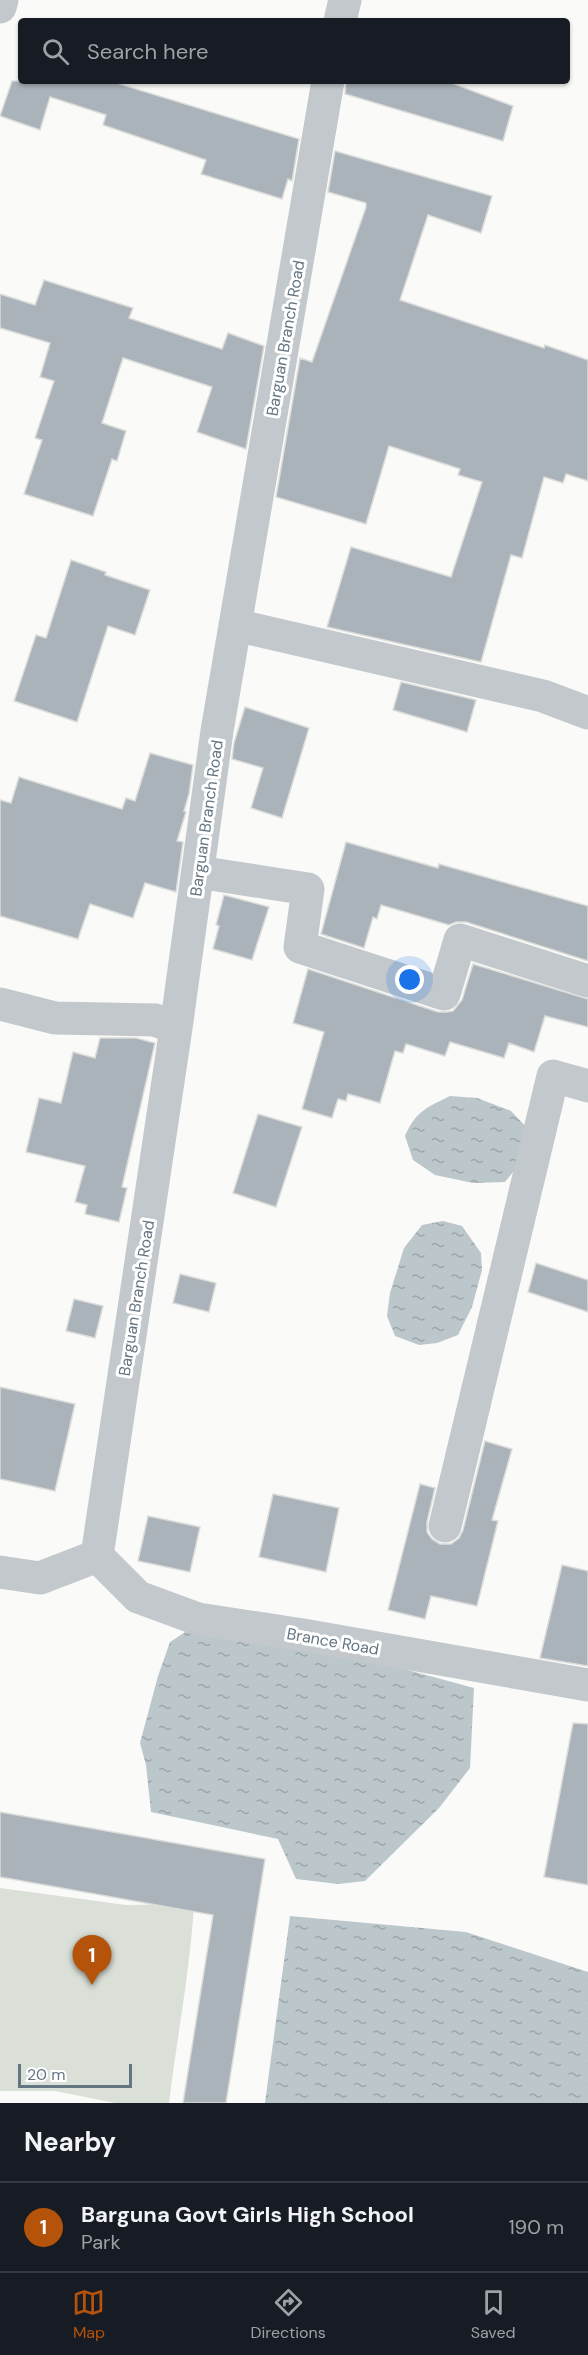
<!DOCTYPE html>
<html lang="en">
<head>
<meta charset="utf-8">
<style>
	:root { --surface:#171b24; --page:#20242c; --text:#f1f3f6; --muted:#9ea1a6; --line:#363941; --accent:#b45309 }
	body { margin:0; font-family:"DM Sans",sans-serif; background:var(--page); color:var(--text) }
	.scale { position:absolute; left:18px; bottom:15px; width:114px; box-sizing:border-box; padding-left:6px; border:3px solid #657683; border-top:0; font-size:16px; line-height:21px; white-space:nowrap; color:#657683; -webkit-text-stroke:4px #fff; paint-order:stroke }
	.you { position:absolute; left:410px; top:980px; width:21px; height:21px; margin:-15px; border:4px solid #fff; border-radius:50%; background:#1a73e8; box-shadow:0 0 0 9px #1a73e833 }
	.badge { display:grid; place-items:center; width:39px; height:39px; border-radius:50%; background:var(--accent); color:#fff; font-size:20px; font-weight:700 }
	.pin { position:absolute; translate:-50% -50px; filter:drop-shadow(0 2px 3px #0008) }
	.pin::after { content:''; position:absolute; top:32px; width:21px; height:18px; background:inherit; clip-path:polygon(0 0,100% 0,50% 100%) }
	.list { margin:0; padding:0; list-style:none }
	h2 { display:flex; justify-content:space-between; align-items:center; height:78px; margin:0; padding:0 24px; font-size:26px }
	h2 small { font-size:20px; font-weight:400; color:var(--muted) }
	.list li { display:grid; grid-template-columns:39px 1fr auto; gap:18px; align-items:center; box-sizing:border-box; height:90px; padding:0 24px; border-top:2px solid var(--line) }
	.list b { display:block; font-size:22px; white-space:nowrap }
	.list p { margin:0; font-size:20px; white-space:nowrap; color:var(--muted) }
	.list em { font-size:20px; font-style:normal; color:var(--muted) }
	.icon { flex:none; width:33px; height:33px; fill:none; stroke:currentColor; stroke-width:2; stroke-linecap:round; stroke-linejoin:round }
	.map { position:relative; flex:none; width:588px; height:2103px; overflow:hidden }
	.search { position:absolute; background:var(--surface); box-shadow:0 2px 4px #0004; left:18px; right:18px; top:18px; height:66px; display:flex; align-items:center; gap:15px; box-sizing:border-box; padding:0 21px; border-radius:6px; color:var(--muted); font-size:22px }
	.sheet { height:168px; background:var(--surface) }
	nav { display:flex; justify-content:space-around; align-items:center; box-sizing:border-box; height:84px; border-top:2px solid var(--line); background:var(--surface); font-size:16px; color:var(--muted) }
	nav a { display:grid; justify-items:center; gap:3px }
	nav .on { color:var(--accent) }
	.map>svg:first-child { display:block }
</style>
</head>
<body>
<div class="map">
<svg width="588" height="2103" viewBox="0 0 588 2103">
	<defs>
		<pattern id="water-ripples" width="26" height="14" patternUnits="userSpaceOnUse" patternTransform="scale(1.5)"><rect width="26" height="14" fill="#bbc7cb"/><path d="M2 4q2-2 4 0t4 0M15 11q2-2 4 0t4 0" fill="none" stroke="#9ca6aa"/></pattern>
	</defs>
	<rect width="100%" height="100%" fill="#fafaf8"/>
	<path fill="#dadfd7" d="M0,1888L126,1905L194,1904C190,1971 177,2037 169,2103H115L55,2091H0Z"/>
	<path fill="url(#water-ripples)" d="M450,1096L477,1098L511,1111L531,1132L528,1153L505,1182L473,1183L435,1175L413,1160L405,1136C416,1111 426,1108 450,1096Z
		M443,1221L462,1226L481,1253L482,1270L472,1307L458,1335L437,1343L419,1345L395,1336L387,1316L390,1293L404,1248L422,1225Z
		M187,1631L349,1654L474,1688L470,1768L439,1808L365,1881L338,1884L296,1879L278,1839L151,1812L146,1765L140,1743L158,1676L170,1642Z
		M290,1916L466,1932L588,1972V2103H265Z"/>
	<path fill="#aab3b9" stroke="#dcdcda" stroke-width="1.5" d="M12,81H110L299,139L292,181L288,179L282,199L201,174L206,160L103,125L106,115L50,97L40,130L0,116Z
		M346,81H446L513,106L503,141L345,94Z
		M335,151L492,196L481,233L428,215L400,300L544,348L545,345L588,360V481L566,474L563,483L544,477L522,558L511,555L481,662L327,627L351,547L451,577L482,482L458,475L460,469L389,446L366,524L276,497L300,358L312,362L366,207V203L328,192Z
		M44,280L133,308L129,318L222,349L228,333L264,346L246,449L197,432L212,387L123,358L102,423L126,431L117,461L112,459L93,516L24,494L42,440L35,438L54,381L40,377L50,343L0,328V294L35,305Z
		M71,560L106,572L105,575L150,590L135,635L108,626L77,722L14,701L36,635L46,638Z
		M401,682L476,700L467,732L393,710Z
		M245,707L309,728L282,818L251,808L263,768L232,759L234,743Z
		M150,753L193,765L189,794L184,811L186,812L177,841L183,842L176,892L145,883L133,918L90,904L78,939L0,916V800L11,803L19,777L122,809L126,798L135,801Z
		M346,842L438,868L439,864L588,906V961L466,922H456L449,925L381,905L377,919L373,917L364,948L321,934Z
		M224,895L269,907L252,960L213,949L219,926L216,925Z
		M473,964L588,999V1027L545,1016L534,1052L509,1043L504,1058L450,1042L445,1056L406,1044L403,1053L395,1051L380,1103L348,1094L346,1101L338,1099L332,1118L302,1109L324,1032L293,1023L308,969L438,1012H447L453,1011L462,1000Z
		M100,1038H136L155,1043L122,1187L127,1188L119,1222L85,1214L87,1205L75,1202L85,1166L26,1152L39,1098L61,1103L73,1052L95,1058Z
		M258,1114L302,1127L276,1207L233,1193Z
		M536,1263L588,1280V1312L528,1292Z
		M180,1274L216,1283L209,1312L173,1303Z
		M74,1299L103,1306L95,1338L66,1331Z
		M0,1387L75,1404L55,1491L0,1479Z
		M485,1441L512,1449L492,1520L498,1521L477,1606L431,1596L425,1619L388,1610L420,1484L435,1488L427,1522V1532L432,1539L440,1544H451L459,1538L463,1530Z
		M273,1494L339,1508L326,1572L259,1557Z
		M148,1516L200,1527L190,1572L138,1561Z
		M562,1565L588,1571V1666L540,1658Z
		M573,1723L588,1724V1885L544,1877Z
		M0,1812L265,1859L226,2103H183L213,1915L0,1877Z"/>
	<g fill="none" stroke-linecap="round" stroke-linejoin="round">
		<path stroke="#c3c8cc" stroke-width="33" d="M0,7L2,0
			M340,21L345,0
			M235,625L543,696L588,713
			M198,872L308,889L300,947L444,994L460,940L588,981
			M0,1004L55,1018L155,1020L176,1028
			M445,1526L553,1076L588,1086
			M97,1556L176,1028L217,731L328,81
			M97,1556L138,1597L198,1619L303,1635L588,1685
			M0,1572L40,1578L97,1556"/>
	</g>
	<g text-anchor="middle" stroke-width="6" stroke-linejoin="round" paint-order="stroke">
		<g font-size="16" fill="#657683" stroke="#fff">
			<text transform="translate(285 338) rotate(-80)" y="6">Barguan Branch Road</text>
			<text transform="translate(206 818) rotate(-82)" y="6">Barguan Branch Road</text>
			<text transform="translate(136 1298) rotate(-81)" y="6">Barguan Branch Road</text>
			<text transform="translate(333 1641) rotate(10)" y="6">Brance Road</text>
		</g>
	</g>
</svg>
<div class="scale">20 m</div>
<div class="you"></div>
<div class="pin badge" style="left:92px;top:1985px">1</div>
<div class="search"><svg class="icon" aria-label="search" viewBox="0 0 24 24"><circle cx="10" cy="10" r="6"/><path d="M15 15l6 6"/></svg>Search here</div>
</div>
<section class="sheet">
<h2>Nearby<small></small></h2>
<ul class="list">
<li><span class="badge">1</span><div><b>Barguna Govt Girls High School</b><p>Park</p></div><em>190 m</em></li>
</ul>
</section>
<nav>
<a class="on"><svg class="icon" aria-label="map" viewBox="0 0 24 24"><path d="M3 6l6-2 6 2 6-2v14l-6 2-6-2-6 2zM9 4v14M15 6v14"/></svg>Map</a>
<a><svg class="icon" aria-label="directions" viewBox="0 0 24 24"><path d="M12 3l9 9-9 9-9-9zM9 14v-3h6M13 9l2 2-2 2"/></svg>Directions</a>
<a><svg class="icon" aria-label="saved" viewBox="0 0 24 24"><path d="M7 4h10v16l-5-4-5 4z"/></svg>Saved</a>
</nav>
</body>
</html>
